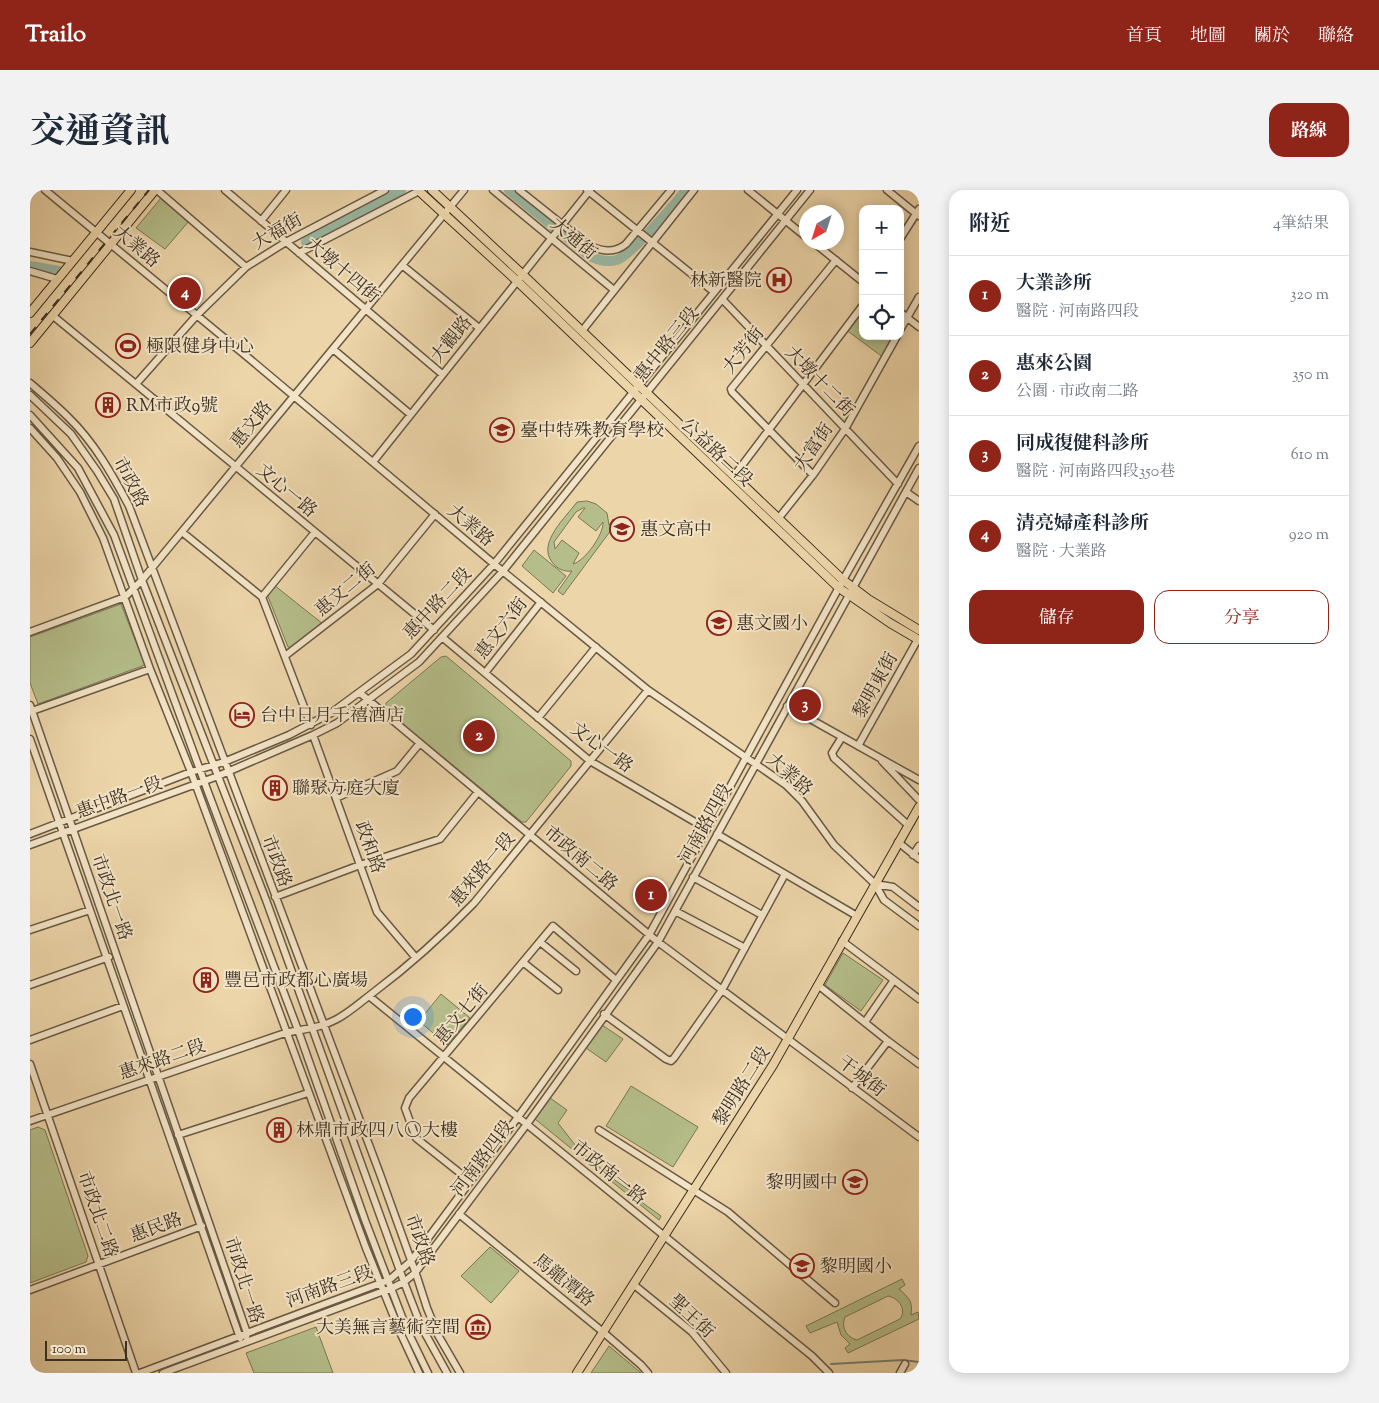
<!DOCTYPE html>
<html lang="zh-TW">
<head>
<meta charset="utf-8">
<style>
	:root { --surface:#fff; --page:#f2f2f3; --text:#1f2937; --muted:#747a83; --line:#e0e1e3; --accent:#8f2418 }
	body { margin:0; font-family:"Sorts Mill Goudy","Noto Serif TC",serif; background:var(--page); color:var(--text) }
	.controls { position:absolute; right:15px; top:15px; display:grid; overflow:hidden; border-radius:10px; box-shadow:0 2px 12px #0003 }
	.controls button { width:45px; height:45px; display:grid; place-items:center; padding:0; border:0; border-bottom:1px solid var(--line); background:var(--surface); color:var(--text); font:25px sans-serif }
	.compass { position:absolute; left:769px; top:15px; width:45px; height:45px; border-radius:50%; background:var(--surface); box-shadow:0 2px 12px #0003; rotate:219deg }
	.scale { position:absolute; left:15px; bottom:12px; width:82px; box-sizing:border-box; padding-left:5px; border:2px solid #3d3022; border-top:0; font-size:14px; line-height:18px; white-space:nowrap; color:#3d3022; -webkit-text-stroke:4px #f3e4c7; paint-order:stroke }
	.you { position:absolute; left:382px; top:826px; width:18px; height:18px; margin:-12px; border:4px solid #fff; border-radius:50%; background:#1a73e8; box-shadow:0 0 0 8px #1a73e833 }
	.badge { display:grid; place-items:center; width:32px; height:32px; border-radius:50%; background:var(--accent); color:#fff; font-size:16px; font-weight:700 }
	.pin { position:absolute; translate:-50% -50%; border:2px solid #fff; box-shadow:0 1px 5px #0006 }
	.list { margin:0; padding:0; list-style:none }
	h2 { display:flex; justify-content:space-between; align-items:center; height:65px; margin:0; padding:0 20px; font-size:21px }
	h2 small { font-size:16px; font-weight:400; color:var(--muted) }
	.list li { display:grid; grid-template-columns:32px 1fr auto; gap:15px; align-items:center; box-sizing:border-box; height:80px; padding:0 20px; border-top:1px solid var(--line) }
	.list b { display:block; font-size:19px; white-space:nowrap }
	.list p { margin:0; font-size:16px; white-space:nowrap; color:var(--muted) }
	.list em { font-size:16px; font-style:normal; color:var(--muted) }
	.actions { display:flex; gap:10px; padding:15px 20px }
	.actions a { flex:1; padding:11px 0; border:1px solid var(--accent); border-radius:15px; text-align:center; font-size:18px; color:var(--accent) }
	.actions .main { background:var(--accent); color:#fff }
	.icon { flex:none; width:28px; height:28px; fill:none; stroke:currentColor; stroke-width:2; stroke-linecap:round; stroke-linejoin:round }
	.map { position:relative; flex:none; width:889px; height:1183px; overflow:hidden; border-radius:15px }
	header { display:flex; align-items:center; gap:30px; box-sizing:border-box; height:70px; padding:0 25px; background:var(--accent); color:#fff }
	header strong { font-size:24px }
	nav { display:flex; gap:28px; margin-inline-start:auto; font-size:18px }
	.intro { display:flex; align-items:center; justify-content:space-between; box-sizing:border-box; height:120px; padding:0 30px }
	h1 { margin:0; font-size:35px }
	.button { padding:12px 22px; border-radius:15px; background:var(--accent); color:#fff; font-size:18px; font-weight:700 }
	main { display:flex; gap:30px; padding:0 30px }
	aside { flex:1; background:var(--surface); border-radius:15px; box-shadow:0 2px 12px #0003 }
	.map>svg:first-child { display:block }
</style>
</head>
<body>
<header>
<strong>Trailo</strong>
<nav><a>首頁</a><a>地圖</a><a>關於</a><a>聯絡</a></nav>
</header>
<div class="intro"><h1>交通資訊</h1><a class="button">路線</a></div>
<main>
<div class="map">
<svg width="889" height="1183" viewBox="0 0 889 1183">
	<rect width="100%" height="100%" fill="#ecd5a9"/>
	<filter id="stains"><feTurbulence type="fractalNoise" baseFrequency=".004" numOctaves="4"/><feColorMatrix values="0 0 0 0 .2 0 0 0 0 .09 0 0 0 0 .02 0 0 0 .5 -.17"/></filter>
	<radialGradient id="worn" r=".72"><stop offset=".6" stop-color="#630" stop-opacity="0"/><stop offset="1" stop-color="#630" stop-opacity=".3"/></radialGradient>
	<path fill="#b5be8a" stroke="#797756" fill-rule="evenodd" d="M131,8L159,31L135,59L106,38Z
		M833,115V146H867L854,168L815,139Z
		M557,311L566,314L577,323L579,335L583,329L587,332L533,405L528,401L542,381C534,382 527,379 522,372C507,353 536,327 547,312ZM553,318H555L548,327L566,341L573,332C574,344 555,371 543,374L549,363L532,350L525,359L524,352L546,322Z
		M504,360L536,386L523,403L492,376Z
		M244,395L293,434L262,457H258L237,404Z
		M91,414L115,475L8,514L0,493V447Z
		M416,466L541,571V576L496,632H492L356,520V513L411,467Z
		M813,763L853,790L831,821L795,795Z
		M411,804L440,828L417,855L389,831Z
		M572,835L593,849L576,872L556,858Z
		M601,896L668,937L643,977L576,936Z
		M520,908L537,920L528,933L549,960L586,991L609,1007L610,1011L631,1026L629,1030L505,929Z
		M8,937L15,940L58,1066L56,1072L0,1093V940Z
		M460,1057L489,1081L461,1113L431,1086Z
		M872,1089L875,1095L869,1099C879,1108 883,1111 881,1125L888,1122L889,1129L818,1163L815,1158L820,1154L811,1145L807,1132L780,1143L776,1136ZM858,1106C869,1108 877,1120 870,1129L827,1150C816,1147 811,1137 815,1127Z
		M286,1137L303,1183H224L216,1163Z
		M579,1156L611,1183H561Z"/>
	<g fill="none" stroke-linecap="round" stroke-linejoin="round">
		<path stroke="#758270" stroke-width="2" d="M801,1174L873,1170L889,1172"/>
		<path stroke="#9ab9a4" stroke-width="10" d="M479,0L557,64C566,70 575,73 587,70C601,65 645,14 656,0
			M276,52L371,0
			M0,76L29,81"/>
		<defs>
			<path id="minor" d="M15,0L221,170L464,374L618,500L756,595L772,611L804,655L845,694L854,710L889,736
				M127,0L216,77
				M195,0L412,184
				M463,0L584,100
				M489,0L558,55C571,61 584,64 596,54L641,0
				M557,0L684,102
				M718,0L776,47
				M857,0L889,26
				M231,31L256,0
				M870,49L889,19
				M783,52L833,92
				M0,62L43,71
				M269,63L389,1
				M372,75L449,138
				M0,81L27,89
				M692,109L868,294
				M870,122L889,137
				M22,125L404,440
				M870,140L889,107
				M552,141L664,0
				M303,159L380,224
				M0,193C13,204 26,215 38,227C64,252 82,284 99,316L350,984L387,1087L397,1118L408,1145L430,1183
				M106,194L167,125L216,77L256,52L355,0
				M0,205L41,244L67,281L84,309L112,390L236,710L374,1092L391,1136L417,1183
				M0,225L48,278L84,345L178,602L268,840L335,1030L377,1140L398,1183
				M0,238L27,268L50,302L73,348L120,479L161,582L336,1058L370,1142L389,1183
				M343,272L560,0
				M783,285L702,202L701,199L806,70
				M704,286L833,115
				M876,302L889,311
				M748,329L783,285L815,239L867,146
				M152,342L232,407L281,535
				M232,407L285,342
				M0,442L95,407L112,390L434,0
				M412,447L560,571L677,639
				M255,466L348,394L405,324
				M455,483L511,412
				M330,503L628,752L889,947
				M0,515L217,1143L216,1147
				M757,516L889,590
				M2,521L120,479
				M508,528L566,457
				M283,545L347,722L386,768
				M812,547L802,563L804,568L878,635
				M0,549L210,1148
				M828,556L888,449
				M852,571L889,610
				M306,608L367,581L390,553
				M0,644L161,582L194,572L259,545L301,523L381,464L464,374L767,0
				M687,644L827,726
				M868,652L889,669
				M0,655L188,586L283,545L307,533L389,472L473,381L780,0
				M883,665L889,656
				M663,687L732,725
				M845,694L863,697L889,717
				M245,707L330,675L410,649L448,602
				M645,721L715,758
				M0,740L60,720
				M812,751L864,790L835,832
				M510,752L546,781
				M494,773L528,800
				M864,790L889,809
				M0,795L79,767
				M788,795L858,851L822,898
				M339,806L782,1166L799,1183
				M574,824L636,869L641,871L644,868L692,800L755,684
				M0,850L93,816
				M858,851L889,874
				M0,874L106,1183
				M0,931L255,843C273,839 291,838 307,829C320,822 332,811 344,802C380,775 413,745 444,713L618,500
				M569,940L698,1022L805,1113
				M148,945L278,903
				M440,991L386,948L375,918L379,908L523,736L586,790
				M429,1024L573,1142L611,1175L618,1183
				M603,1094L662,1142L696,1183
				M0,1100L172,1036
				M110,1183L359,1090L381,1071L488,927L619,745L813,390L889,256
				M133,1183L362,1098L374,1092L385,1083L497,934L628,752L889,278
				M870,1183L875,1174"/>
			<path id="major" d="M388,0L487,91L809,398L860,433L889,450
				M402,0L492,84L813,390L838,409L889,440
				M0,123L101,0
				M0,153L125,0
				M547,1183L743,875L889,617"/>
		</defs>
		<use href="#minor" stroke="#695944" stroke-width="9"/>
		<use href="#major" stroke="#3d3022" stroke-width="10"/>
		<use href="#minor" stroke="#f3e4c7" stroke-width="6"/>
		<use href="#major" stroke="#ecd5a9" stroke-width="8"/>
		<path stroke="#3d3022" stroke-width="2" stroke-dasharray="9 9" stroke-linecap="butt" d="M0,144L119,0"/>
	</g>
	<defs>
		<symbol id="hospital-ring" viewBox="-11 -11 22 22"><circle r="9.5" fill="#f3e4c7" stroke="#8f2418" stroke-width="1.5"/><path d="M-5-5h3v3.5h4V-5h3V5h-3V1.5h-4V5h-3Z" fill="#8f2418"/></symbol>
		<symbol id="stadium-ring" viewBox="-11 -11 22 22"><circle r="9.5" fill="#f3e4c7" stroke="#8f2418" stroke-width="1.5"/><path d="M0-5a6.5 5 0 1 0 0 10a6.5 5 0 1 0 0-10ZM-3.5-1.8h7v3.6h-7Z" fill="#8f2418"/></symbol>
		<symbol id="building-ring" viewBox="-11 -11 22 22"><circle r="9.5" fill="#f3e4c7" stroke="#8f2418" stroke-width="1.5"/><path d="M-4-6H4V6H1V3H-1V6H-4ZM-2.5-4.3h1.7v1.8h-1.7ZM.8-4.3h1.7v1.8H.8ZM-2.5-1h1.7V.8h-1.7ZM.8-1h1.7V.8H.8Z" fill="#8f2418"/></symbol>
		<symbol id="school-ring" viewBox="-11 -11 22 22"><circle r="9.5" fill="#f3e4c7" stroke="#8f2418" stroke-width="1.5"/><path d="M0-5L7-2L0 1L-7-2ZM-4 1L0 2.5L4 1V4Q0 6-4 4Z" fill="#8f2418"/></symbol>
		<symbol id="hotel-ring" viewBox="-11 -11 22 22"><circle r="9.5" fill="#f3e4c7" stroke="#8f2418" stroke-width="1.5"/><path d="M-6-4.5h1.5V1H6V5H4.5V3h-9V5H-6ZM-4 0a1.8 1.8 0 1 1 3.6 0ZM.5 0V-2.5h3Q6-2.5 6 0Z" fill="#8f2418"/></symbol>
		<symbol id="museum-ring" viewBox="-11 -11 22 22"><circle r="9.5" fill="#f3e4c7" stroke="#8f2418" stroke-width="1.5"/><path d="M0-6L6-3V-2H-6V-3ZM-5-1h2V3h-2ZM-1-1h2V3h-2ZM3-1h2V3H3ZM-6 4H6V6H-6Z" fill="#8f2418"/></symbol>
	</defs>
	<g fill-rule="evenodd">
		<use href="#hospital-ring" x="735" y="76" width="28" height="28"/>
		<use href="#stadium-ring" x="84" y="142" width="28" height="28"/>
		<use href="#building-ring" x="64" y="201" width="28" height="28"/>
		<use href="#school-ring" x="458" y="226" width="28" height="28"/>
		<use href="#school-ring" x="578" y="325" width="28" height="28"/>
		<use href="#school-ring" x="675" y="419" width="28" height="28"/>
		<use href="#hotel-ring" x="198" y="511" width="28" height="28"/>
		<use href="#building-ring" x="231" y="584" width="28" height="28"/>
		<use href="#building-ring" x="162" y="776" width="28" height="28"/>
		<use href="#building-ring" x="235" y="926" width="28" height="28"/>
		<use href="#school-ring" x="811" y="978" width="28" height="28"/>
		<use href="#school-ring" x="758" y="1062" width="28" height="28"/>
		<use href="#museum-ring" x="434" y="1123" width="28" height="28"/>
	</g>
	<g text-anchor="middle" stroke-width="4" stroke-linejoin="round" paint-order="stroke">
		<g font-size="18" fill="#3d3022" stroke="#f3e4c7">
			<text transform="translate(247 41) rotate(-30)" y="6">大福街</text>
			<text transform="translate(544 48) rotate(40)" y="6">大通街</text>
			<text transform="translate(107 56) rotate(40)" y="6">大業路</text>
			<text transform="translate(313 80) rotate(40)" y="6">大墩十四街</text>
			<text transform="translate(421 149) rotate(-51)" y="6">大觀路</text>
			<text transform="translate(636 154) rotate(-51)" y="6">惠中路三段</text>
			<text transform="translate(713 160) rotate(-51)" y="6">大芳街</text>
			<text transform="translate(790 191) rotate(46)" y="6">大墩十二街</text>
			<text transform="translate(221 234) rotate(-51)" y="6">惠文路</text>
			<text transform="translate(783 257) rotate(-55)" y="6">大富街</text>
			<text transform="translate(687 262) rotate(43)" y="6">公益路二段</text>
			<text transform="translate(101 292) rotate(62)" y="6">市政路</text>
			<text transform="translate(257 300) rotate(40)" y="6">文心一路</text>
			<text transform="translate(441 335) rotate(40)" y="6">大業路</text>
			<text transform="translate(315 399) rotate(-40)" y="6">惠文二街</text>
			<text transform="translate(407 413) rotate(-47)" y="6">惠中路二段</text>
			<text transform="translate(471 438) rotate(-52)" y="6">惠文六街</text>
			<text transform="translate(845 495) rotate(-61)" y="6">黎明東街</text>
			<text transform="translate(572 557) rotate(36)" y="6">文心一路</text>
			<text transform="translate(760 584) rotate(41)" y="6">大業路</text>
			<text transform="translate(89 607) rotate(-20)" y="6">惠中路一段</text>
			<text transform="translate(675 634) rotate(-61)" y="6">河南路四段</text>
			<text transform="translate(340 657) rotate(70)" y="6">政和路</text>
			<text transform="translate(551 668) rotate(40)" y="6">市政南二路</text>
			<text transform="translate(247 671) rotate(69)" y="6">市政路</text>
			<text transform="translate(452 679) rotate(-50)" y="6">惠來路一段</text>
			<text transform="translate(82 707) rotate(71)" y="6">市政北一路</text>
			<text transform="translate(431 824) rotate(-50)" y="6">惠文七街</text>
			<text transform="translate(132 869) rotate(-19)" y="6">惠來路二段</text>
			<text transform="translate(832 886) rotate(38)" y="6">干城街</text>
			<text transform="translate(711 896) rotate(-58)" y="6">黎明路二段</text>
			<text transform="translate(452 968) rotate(-53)" y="6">河南路四段</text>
			<text transform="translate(579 982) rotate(39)" y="6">市政南一路</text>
			<text transform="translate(68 1024) rotate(71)" y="6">市政北二路</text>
			<text transform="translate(126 1037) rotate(-20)" y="6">惠民路</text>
			<text transform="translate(390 1050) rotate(70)" y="6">市政路</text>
			<text transform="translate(214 1090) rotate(72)" y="6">市政北一路</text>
			<text transform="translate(534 1090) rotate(39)" y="6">馬龍潭路</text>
			<text transform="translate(299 1096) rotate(-20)" y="6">河南路三段</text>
			<text transform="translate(662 1126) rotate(43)" y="6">聖王街</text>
		</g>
		<g font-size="18" fill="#3d3022" stroke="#f3e4c7" text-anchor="start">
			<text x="732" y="96" text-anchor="end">林新醫院</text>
			<text x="116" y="162">極限健身中心</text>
			<text x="96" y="221">RM市政9號</text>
			<text x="490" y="246">臺中特殊教育學校</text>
			<text x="610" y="345">惠文高中</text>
			<text x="706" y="439">惠文國小</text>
			<text x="230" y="531">台中日月千禧酒店</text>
			<text x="262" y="604">聯聚方庭大廈</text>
			<text x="194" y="796">豐邑市政都心廣場</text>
			<text x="266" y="946">林鼎市政四八〇大樓</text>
			<text x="808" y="998" text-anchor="end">黎明國中</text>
			<text x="790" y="1082">黎明國小</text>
			<text x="430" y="1143" text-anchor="end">大美無言藝術空間</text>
		</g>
	</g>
	<rect width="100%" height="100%" filter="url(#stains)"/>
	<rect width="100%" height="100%" fill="url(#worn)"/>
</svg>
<div class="controls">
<button>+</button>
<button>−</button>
<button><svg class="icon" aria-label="locate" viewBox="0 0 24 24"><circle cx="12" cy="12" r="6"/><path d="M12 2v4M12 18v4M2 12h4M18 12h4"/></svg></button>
</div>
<svg class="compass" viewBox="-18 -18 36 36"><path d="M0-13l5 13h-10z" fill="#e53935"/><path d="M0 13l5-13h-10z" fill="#747a83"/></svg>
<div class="scale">100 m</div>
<div class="you"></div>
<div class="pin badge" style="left:621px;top:705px">1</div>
<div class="pin badge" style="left:449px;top:546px">2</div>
<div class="pin badge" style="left:775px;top:515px">3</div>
<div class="pin badge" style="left:155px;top:103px">4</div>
</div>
<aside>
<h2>附近<small>4筆結果</small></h2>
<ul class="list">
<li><span class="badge">1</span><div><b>大業診所</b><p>醫院 · 河南路四段</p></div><em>320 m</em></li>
<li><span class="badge">2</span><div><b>惠來公園</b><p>公園 · 市政南二路</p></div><em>350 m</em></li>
<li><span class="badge">3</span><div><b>同成復健科診所</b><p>醫院 · 河南路四段350巷</p></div><em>610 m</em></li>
<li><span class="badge">4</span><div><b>清亮婦產科診所</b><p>醫院 · 大業路</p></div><em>920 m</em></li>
</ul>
<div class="actions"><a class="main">儲存</a><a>分享</a></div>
</aside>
</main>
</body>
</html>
